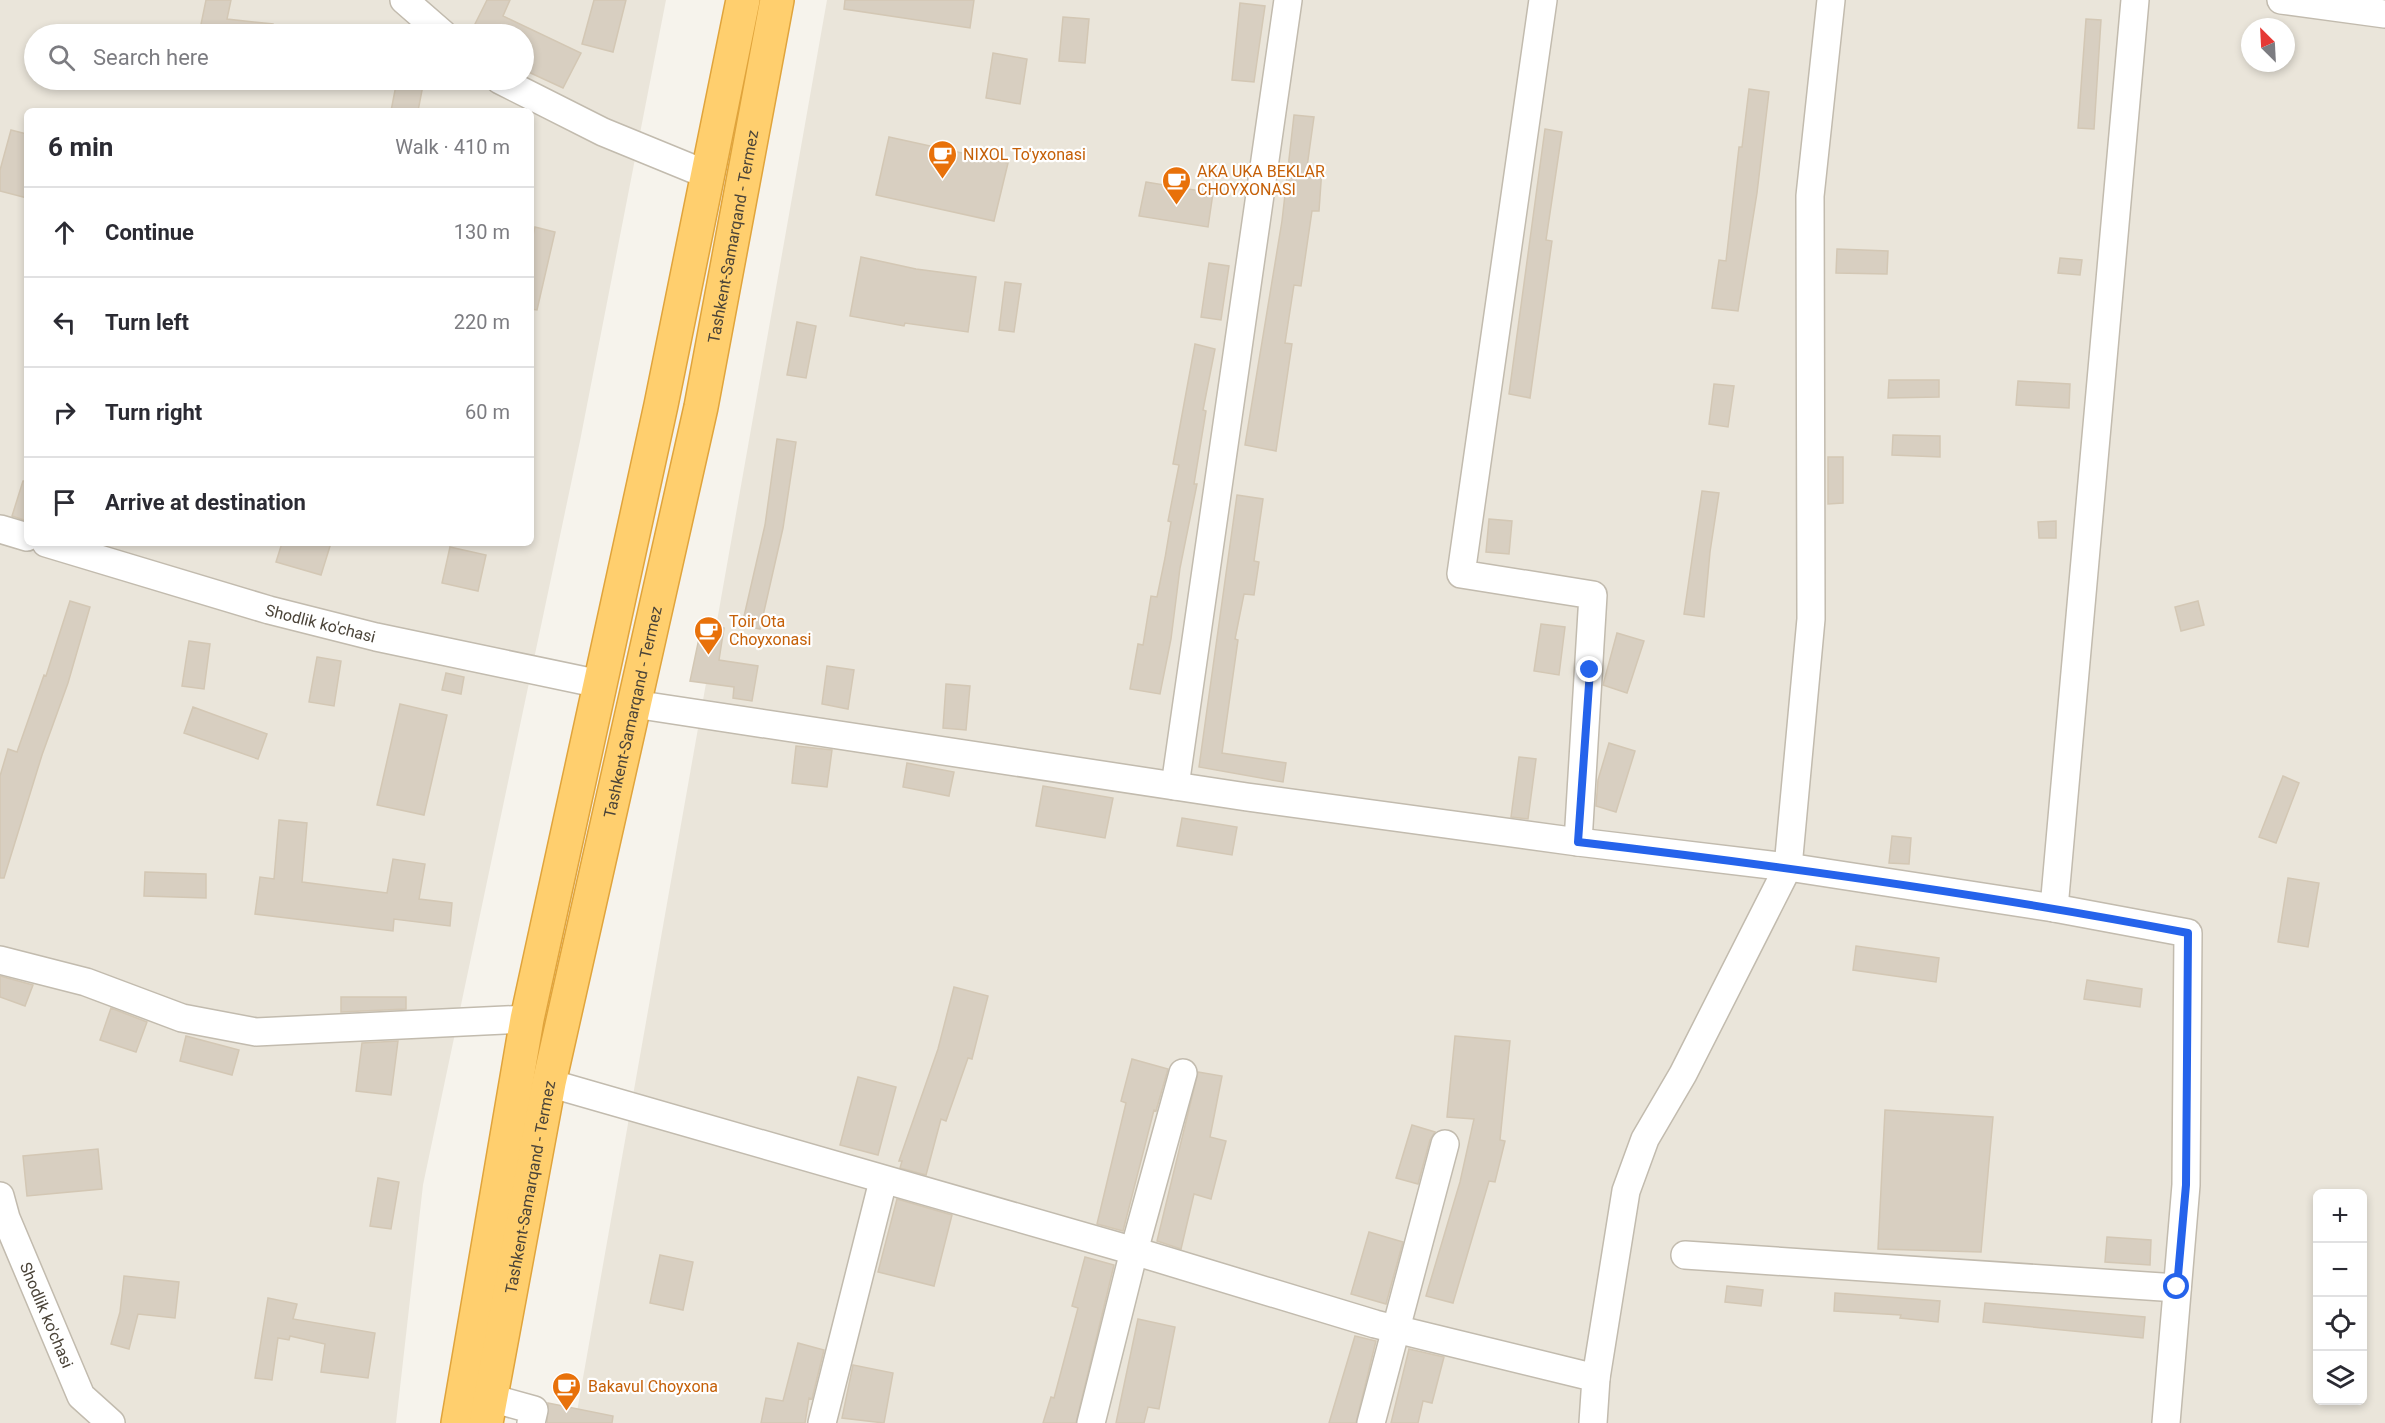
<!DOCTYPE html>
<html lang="en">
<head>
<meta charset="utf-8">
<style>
	:root { --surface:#fff; --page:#f2f2f3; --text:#2b2b33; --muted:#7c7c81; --line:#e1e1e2 }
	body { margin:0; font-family:Roboto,sans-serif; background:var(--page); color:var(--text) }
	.controls { position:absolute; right:18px; bottom:18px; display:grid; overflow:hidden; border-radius:9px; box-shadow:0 3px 9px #0003 }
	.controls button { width:54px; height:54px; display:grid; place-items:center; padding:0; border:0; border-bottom:2px solid var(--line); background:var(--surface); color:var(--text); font:30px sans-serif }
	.compass { position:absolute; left:2241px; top:18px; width:54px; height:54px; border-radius:50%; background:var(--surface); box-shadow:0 3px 9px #0003; rotate:336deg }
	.stop { position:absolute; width:18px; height:18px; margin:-14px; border:4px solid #2563eb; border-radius:50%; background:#fff }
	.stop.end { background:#2563eb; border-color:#fff; box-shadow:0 2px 6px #0008 }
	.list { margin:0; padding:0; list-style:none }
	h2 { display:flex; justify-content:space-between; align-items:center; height:78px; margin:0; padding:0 24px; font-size:26px }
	h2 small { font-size:20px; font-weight:400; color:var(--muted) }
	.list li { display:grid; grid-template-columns:39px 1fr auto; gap:18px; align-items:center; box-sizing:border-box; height:90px; padding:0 24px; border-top:2px solid var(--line) }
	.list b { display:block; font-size:22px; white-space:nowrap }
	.list em { font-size:20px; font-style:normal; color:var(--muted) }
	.icon { flex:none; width:33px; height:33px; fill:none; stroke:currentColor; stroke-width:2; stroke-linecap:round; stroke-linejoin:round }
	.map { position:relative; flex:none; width:2385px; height:1423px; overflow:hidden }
	.search { position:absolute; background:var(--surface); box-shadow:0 3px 9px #0003; left:24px; top:24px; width:510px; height:66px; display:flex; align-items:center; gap:15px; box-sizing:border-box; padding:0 21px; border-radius:33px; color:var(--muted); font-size:22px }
	.panel { position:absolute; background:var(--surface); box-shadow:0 3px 9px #0003; left:24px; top:108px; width:510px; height:438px; border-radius:9px }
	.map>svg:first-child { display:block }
</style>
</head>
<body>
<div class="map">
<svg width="2385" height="1423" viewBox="0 0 2385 1423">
	<rect width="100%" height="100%" fill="#f6f3ec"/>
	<path fill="#eae5da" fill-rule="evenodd" d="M0,0H666L580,441L423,1185L396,1423H0ZM34,34H524V80H34ZM27,111H531V543H27Z
		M827,0H2385V1423H575ZM2250,27H2286V63H2250ZM2318,1194H2362V1400H2318Z"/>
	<path fill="#d8cfc1" stroke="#d3c7b4" stroke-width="1.5" d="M206,0H231L227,19L273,24L272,34H199Z
		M487,0H510L503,16L581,53L563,88L524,70V34H470Z
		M594,0H626L613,52L582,44Z
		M845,0H974L970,28L844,9Z
		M1240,3L1265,6L1254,82L1232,80Z
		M1063,17L1089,19L1085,63L1059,61Z
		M2086,19L2101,20L2094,129L2078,128Z
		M993,53L1027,59L1020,104L986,98Z
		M397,80H424L418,111H391Z
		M1749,89L1769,92L1757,193L1738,311L1712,308L1719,260L1726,261L1739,147H1742Z
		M1294,115L1314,117L1307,167L1322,168L1319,211H1312L1301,286L1294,285L1285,343L1292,344L1276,451L1245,445L1282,221Z
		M1545,129L1562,132L1546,240L1552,241L1530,398L1509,394Z
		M11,130L27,134V198L0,191V170Z
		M889,137L1008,163L994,221L876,195Z
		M1146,182L1213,193L1208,227L1139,216Z
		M535,227L555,232L537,310L531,309V244Z
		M1837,249L1888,251L1887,274L1836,273Z
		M861,257L916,269L976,277L968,332L905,323L904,326L850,316Z
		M2060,258L2082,260L2080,275L2058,273Z
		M1209,263L1229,266L1221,320L1201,317Z
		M1005,282L1021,284L1014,332L999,330Z
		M797,322L816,326L806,378L787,375Z
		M1195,344L1215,349L1203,410L1206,411L1194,484H1197L1180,568L1171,639L1160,694L1130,689L1138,644L1143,645L1151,596L1157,597L1165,558L1171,522L1168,521L1179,465L1173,464Z
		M1889,380H1939V397L1888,398Z
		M2018,381L2070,384L2069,408L2016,405Z
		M1714,384L1734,386L1728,427L1709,424Z
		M1893,435L1940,436V457L1892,455Z
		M777,439L796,442L783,528L760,629L742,625L765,525Z
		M1828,457H1843V503L1828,504Z
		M23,481H27V521L12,516Z
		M1702,491L1719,493L1710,552L1704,617L1684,614Z
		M1237,495L1263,499L1254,561L1259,562L1254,595L1244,594L1235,639L1238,640L1222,753L1286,763L1283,782L1199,767Z
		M1489,519L1512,521L1509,554L1486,552Z
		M2056,521V538H2039L2038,522Z
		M282,543H331L321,575L276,562Z
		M450,547L486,555L478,591L442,583Z
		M70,601L90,607L68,683L42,755L4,878H0V776L8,749L17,752L44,675L46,676Z
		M2198,601L2204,625L2181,631L2175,607Z
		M702,624L724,628L719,660L758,666L752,701L733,698L734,687L690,681Z
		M1541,624L1565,627L1559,675L1534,671Z
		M1617,633L1644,641L1627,693L1603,685Z
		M189,641L210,644L204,689L182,686Z
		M317,657L341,661L334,706L309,702Z
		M827,666L854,670L848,709L822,704Z
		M446,673L464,677L461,694L442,690Z
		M946,684L970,686L966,730L943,728Z
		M400,704L447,715L424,815L377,805Z
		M193,707L267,734L258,759L184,733Z
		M1609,743L1635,751L1616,812L1596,806L1598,780Z
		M796,746L832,750L827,787L792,783Z
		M1519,757L1536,759L1528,819L1511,817Z
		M907,763L954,772L949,796L903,787Z
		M2283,776L2299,783L2276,843L2259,837Z
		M1043,786L1113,798L1105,838L1036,826Z
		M1182,818L1237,827L1232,855L1177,846Z
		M279,820L307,823L302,882L387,893L393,859L425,864L419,899L452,903L450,926L394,919L393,931L255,914L260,877L274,879Z
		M1892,836L1911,838L1909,864L1889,863Z
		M145,872L206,874V898L144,896Z
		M2288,878L2319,883L2308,947L2278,942Z
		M1856,946L1939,958L1936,982L1853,970Z
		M0,976L33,985L25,1006L0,997Z
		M2087,980L2142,989L2140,1007L2084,999Z
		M954,987L988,996L972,1059L968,1058L946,1121L941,1119L926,1175L900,1168L902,1161H899L938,1049Z
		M341,997H406V1009L341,1012Z
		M111,1008L147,1022L136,1052L100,1040Z
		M186,1036L239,1050L232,1075L180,1061Z
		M1455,1036L1510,1041L1500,1140L1505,1141L1495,1182L1489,1181L1453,1303L1426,1296L1460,1182L1474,1119L1447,1117Z
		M398,1041L391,1095L356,1091L362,1043Z
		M1132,1059L1168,1069L1156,1111L1154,1110L1123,1231L1097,1224L1126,1103L1121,1101Z
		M1198,1072L1222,1076L1210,1137L1226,1141L1211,1199L1194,1194L1181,1249L1157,1241Z
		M858,1077L896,1087L878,1155L840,1145Z
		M1885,1110L1993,1117L1981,1252L1878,1249Z
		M1412,1125L1435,1132L1430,1140L1418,1184L1396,1178Z
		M98,1149L102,1189L27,1196L23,1156Z
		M378,1178L399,1182L391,1229L370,1226Z
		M897,1199L952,1215L934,1286L878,1272Z
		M1369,1232L1403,1242L1386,1304L1351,1294Z
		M2107,1237L2151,1240L2150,1265L2105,1262Z
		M660,1255L693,1262L683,1310L650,1303Z
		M1085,1257L1114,1265L1076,1423H1043L1051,1397L1054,1398L1078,1308L1072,1306Z
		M124,1276L179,1282L175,1318L138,1314L129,1349L111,1344L120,1312Z
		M1727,1286L1763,1290L1761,1306L1725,1302Z
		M1835,1293L1940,1301L1938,1322L1900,1318L1901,1315L1834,1311Z
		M268,1298L297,1304L293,1319L375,1333L368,1378L321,1372L325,1344L290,1336L289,1340L278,1338L272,1380L255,1378Z
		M1985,1303L2145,1317L2143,1338L1983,1322Z
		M1138,1319L1175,1327L1159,1409L1148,1407L1144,1423H1116Z
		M1355,1336L1376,1341L1356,1423H1329Z
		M798,1343L824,1350L812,1399L809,1398L805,1423H761L766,1398L783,1401Z
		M1409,1349L1444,1357L1432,1403L1423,1401L1418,1423H1391Z
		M853,1365L893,1373L884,1423L842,1418Z
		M548,1403L613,1416L612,1423H547Z"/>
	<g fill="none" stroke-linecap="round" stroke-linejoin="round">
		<defs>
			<g id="minor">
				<path d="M404,0L443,34"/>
				<path d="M1543,0L1461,574L1593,595L1578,842"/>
				<path d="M2281,0L2385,14"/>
				<path d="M500,80L603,132L708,175"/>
				<path d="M0,529L27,537"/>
				<path id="s1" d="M46,543L269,610L376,637L600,684"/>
				<path d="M634,704L1247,797L1578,842L1788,867L2054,908L2188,933L2186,1185L2166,1423"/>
				<path d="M1175,786L1288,0"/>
				<path d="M2054,908L2135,0"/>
				<path d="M0,960L86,982L182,1018L256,1032L527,1019"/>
				<path d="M549,1083L1134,1251L1375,1324L1596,1378L1593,1423"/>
				<path id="s2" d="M0,1196L6,1218L81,1396L111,1423"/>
				<path d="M1685,1255L2177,1288"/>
				<path d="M1596,1378L1626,1191L1645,1139L1683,1074L1788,867L1811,619L1810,196L1831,0"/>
				<path d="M491,1398L534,1410L531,1423"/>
				<path d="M822,1423L883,1181"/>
				<path d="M1091,1423L1134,1251L1183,1073"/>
				<path d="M1371,1423L1445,1144"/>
			</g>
			<g id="highway">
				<path d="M458,1423L527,1019L661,405L743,0"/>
				<path id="s3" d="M486,1423L549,1083L701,407L777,0"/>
			</g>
		</defs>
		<use href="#minor" stroke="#c2bbae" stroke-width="30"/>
		<use href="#highway" stroke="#e0a43c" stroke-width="36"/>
		<use href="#minor" stroke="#fff" stroke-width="27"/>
		<use href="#highway" stroke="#ffcf6e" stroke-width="33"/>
	</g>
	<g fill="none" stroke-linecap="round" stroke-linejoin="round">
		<path stroke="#2563eb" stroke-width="8" d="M1590,670L1578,842C1782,866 1985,894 2188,933L2186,1185L2177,1287"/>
	</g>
	<defs>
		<symbol id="cafe-pin" viewBox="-11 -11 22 30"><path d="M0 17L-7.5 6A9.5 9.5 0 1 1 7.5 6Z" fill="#e8710a" stroke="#fff"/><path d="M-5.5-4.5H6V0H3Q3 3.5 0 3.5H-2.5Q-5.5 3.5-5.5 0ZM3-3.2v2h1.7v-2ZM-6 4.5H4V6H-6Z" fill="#fff"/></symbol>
	</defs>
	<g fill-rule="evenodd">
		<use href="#cafe-pin" x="926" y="138" width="33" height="45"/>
		<use href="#cafe-pin" x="1160" y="164" width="33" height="45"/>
		<use href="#cafe-pin" x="692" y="614" width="33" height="45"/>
		<use href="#cafe-pin" x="550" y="1370" width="33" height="45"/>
	</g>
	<g text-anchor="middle" stroke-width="4.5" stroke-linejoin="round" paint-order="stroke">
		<g font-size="16" fill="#c56008" stroke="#fff" text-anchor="start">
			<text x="963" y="160">NIXOL To'yxonasi</text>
			<text x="1197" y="177">AKA UKA BEKLAR<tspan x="1197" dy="18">CHOYXONASI</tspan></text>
			<text x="729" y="627">Toir Ota<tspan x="729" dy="18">Choyxonasi</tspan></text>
			<text x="588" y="1392">Bakavul Choyxona</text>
		</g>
		<g font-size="16" fill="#4b4439" stroke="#fff">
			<text dy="6" stroke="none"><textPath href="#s3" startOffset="1212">Tashkent-Samarqand - Termez</textPath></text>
			<text dy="6" stroke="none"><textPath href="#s1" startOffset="286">Shodlik ko'chasi</textPath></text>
			<text dy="6" stroke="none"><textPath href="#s3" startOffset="726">Tashkent-Samarqand - Termez</textPath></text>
			<text dy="6" stroke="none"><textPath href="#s3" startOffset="240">Tashkent-Samarqand - Termez</textPath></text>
			<text dy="6" stroke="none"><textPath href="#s2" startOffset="128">Shodlik ko'chasi</textPath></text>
		</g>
	</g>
</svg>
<div class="controls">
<button>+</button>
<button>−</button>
<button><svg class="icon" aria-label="locate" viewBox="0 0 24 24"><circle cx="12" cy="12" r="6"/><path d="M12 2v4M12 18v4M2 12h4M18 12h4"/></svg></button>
<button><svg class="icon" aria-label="layers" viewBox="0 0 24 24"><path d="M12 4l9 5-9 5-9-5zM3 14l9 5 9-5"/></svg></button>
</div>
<svg class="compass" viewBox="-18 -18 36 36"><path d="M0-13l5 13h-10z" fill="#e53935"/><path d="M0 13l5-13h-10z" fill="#7c7c81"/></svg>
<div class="stop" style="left:2177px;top:1287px"></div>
<div class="stop end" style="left:1590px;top:670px"></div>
<div class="search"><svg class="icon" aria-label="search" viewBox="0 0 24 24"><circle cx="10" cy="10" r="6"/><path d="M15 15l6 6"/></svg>Search here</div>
<section class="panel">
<h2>6 min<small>Walk · 410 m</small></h2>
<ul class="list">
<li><svg class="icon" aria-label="ahead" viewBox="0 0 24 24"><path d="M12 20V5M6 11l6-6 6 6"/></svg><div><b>Continue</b></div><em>130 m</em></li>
<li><svg class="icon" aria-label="left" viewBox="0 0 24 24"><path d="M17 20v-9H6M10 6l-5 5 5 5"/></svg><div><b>Turn left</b></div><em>220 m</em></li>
<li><svg class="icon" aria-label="right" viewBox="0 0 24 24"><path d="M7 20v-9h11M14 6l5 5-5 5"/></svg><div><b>Turn right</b></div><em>60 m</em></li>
<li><svg class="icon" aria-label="arrive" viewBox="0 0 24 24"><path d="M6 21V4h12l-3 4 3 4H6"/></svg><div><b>Arrive at destination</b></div></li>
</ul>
</section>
</div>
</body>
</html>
